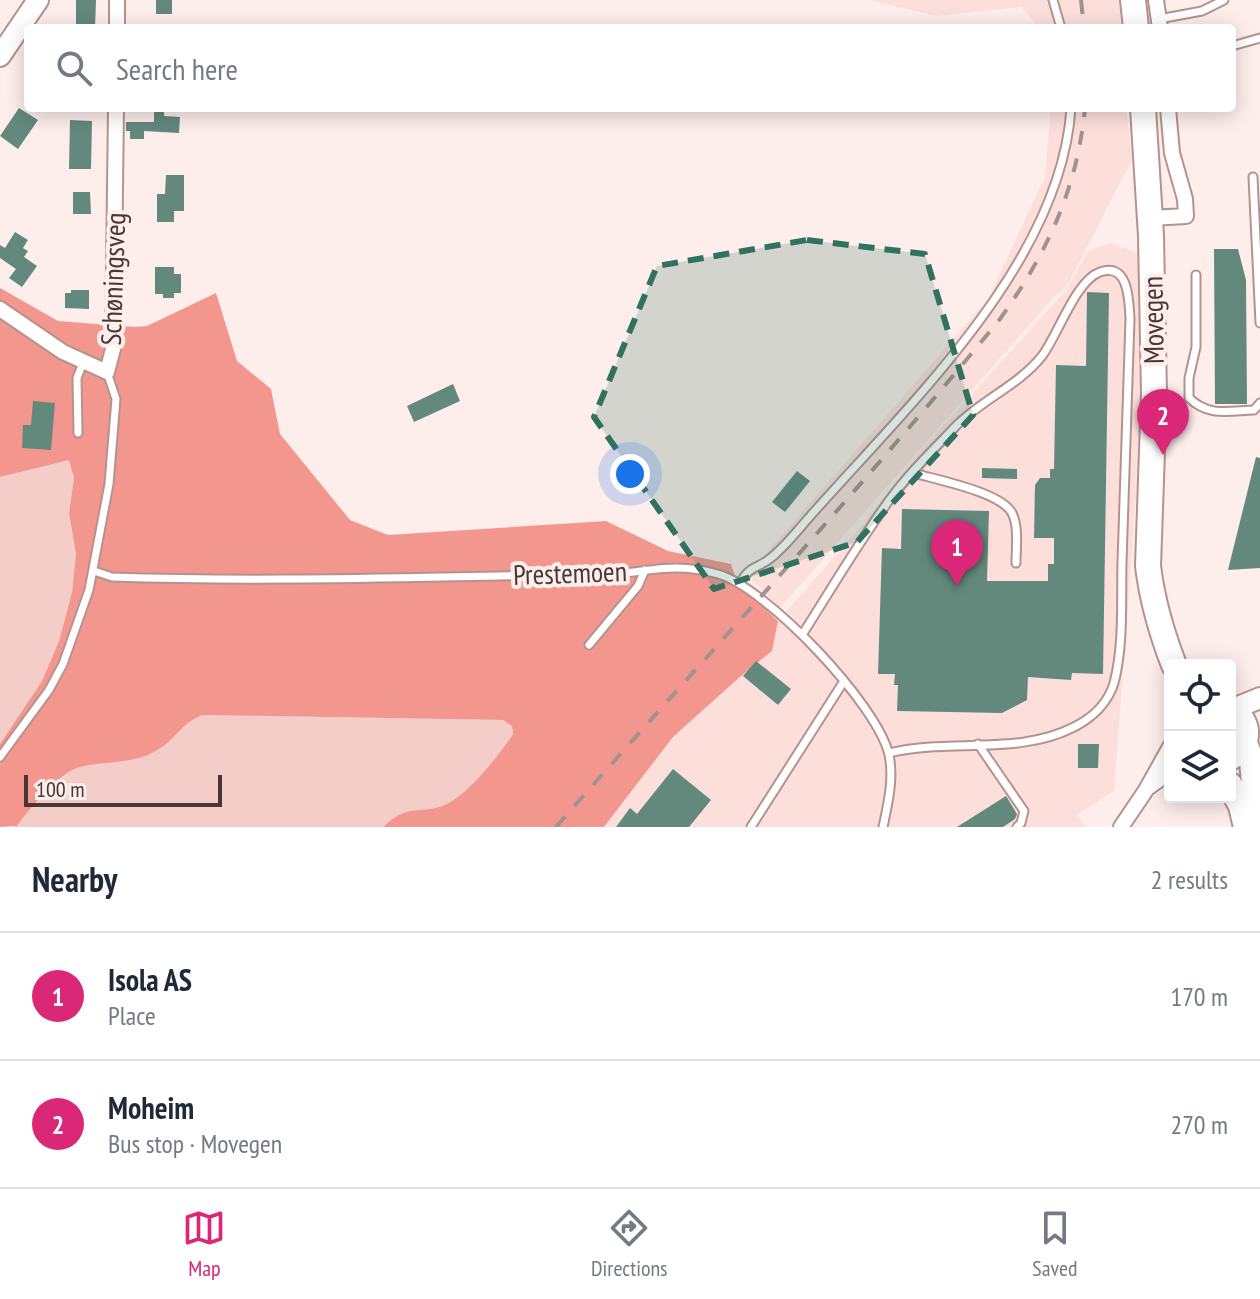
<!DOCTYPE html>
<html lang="en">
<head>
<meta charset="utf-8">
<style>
	:root { --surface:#fff; --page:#f2f2f3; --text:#1f2937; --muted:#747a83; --line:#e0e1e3; --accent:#db2777 }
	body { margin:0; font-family:"PT Sans Narrow",sans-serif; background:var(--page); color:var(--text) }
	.controls { position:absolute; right:24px; bottom:24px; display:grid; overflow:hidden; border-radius:8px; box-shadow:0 4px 20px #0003 }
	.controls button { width:72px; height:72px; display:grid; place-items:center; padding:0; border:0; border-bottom:2px solid var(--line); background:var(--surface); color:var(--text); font:40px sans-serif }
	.scale { position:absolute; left:24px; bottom:20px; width:198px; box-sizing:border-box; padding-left:8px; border:4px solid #473836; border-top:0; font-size:22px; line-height:28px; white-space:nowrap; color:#473836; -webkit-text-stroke:6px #fdedeb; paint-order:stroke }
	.you { position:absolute; left:630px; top:474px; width:28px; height:28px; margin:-20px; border:6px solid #fff; border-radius:50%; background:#1a73e8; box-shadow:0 0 0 12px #1a73e833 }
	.badge { display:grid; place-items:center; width:52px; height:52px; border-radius:50%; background:var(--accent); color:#fff; font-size:26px; font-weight:700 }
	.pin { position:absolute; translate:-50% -66px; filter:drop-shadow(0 2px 4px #0008) }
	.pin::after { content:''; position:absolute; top:42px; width:28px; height:24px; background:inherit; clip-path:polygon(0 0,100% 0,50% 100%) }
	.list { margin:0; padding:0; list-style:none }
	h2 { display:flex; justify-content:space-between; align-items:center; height:104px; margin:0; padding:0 32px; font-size:34px }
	h2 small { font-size:26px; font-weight:400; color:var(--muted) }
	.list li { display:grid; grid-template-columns:52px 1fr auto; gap:24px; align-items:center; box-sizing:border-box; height:128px; padding:0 32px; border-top:2px solid var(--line) }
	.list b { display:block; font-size:30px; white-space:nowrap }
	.list p { margin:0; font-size:26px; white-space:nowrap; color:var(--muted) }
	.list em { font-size:26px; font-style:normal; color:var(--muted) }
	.icon { flex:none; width:44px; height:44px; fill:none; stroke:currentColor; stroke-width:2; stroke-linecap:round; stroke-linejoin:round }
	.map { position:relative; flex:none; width:1260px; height:827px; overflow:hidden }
	.search { position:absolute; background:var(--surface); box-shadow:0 4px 20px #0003; left:24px; right:24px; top:24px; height:88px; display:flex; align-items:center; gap:20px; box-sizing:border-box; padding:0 28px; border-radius:8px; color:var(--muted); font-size:30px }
	.sheet { height:360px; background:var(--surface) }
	nav { display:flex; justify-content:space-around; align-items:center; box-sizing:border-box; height:112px; border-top:2px solid var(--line); background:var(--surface); font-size:22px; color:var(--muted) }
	nav a { display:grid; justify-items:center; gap:4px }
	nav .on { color:var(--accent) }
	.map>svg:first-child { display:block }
</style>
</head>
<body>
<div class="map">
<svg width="1260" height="827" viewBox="0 0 1260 827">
	<rect width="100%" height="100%" fill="#fdedeb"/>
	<path fill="#fcdfdb" d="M869,0H1119L1122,28H1040L1021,7L936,16Z
		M1049,108H1126L1132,160L1067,286L1053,298L780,608L747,575L988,299L1045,177L1050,120Z
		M1111,243L1139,254L1143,401L1114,791L1076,815L1087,827H604L673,737L741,676L772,651L778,621L864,523L926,445L1067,289L1088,251Z"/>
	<path fill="#f4ccc8" d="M69,459L74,478L69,513L76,554L72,592L59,641L42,681L0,744V477Z
		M203,715L503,720L512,726L513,733C498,756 468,797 442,806C413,815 409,803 383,827H14L34,801L76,767L128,760L175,732L192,718Z"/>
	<path fill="#f3978e" d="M0,288L58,321L135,327L147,326L216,293L237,361L271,389L280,434L350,520L388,535L606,521L668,551L731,564L737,582L778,621L772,651L741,676L673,737L604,827H383C409,803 413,815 442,806C467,797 498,756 513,734L512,726L503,720L203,715C183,721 176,739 159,749C137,764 105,761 80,767C60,772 29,809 17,826L0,827V744L42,681L59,641L72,592L76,554L69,513L74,478L69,460L0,477Z"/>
	<path fill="#63887c" d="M76,0H96L95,28H76Z
		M156,0H172V14H156Z
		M19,108L38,120L18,149L0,136Z
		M154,108H164V116L180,117L179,133L144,131V139H130V131H126V122H154Z
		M70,120L92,121L91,169H69Z
		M166,175H184V211H174V222H157V194H165Z
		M73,192H90L91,214H73Z
		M15,232L28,240L23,248L28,251L24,257L37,266L22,287L9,278L16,269L0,258V245L5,248Z
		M1214,249H1238L1246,280L1247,404H1215Z
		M155,267H174V274H181V293H174V298H163V294H155Z
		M71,290H89V309L65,308V293H71Z
		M1087,292L1109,293L1103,674L1072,673L1071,680L1028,677L1027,700L1002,713L897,711L898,685H894L895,674H878L882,548L901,549L902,509L989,511L987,581H1048V564H1054V538H1034L1035,485L1040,478H1050V469H1054L1056,365L1086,366Z
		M453,384L460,401L414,422L407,406Z
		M33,401L55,403L51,450L22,448L23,425H31Z
		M1256,457L1260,458V568L1228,570Z
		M982,468L1017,469V479L982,478Z
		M797,471L810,481L785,512L772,502Z
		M756,661L791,689L778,705L743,676Z
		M1078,744H1099L1098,768H1078Z
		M673,769L711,800L689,827H616L630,808L637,814Z
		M1006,796L1017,814L1015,819L1003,827H957Z"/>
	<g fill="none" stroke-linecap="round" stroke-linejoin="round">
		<defs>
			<path id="service" d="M1053,0L1061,28
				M1159,19L1202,11L1224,0
				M1232,46L1260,38
				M1253,177L1260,323
				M1196,275V347L1189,378V398C1209,417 1228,411 1254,410L1260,403
				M78,433L77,378L83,363
				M914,473C937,480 1001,492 1012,513C1019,527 1016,547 1016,563
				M94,571L112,577C262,582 411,577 561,575C579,575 598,576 616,574C655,570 678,563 718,574C766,587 878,705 889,755C894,779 888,803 883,827
				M740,583C752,563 757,570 772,557C784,547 795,534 805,522C904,409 1061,265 1071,108
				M802,635C830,591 857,545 888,502C907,475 934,449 957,425C983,399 1019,385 1042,356C1058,335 1076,280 1100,272C1129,262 1129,301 1130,319C1127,400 1125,481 1122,562C1121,601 1124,645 1114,683C1108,703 1092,718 1074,727C1018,756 949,738 889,753
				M589,645L638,586L645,570
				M978,744L1024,811L1021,823L1017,827
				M0,757L49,690L63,664L89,590L109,484L116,399L107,372
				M751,827L844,681"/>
			<path id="minor" d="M1156,0L1160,28
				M117,28V0
				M1150,218L1186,216L1185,199L1172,153L1168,108
				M0,309L63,352L107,372L113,349L116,108
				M1149,787L1170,772
				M1121,827L1146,790L1170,747"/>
			<path id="secondary" d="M0,56L38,0
				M1233,709L1260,698"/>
			<path id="primary" d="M1133,0L1136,28
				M1143,108L1151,236L1154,394L1148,566C1152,599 1162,634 1174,665
				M1230,708C1251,721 1252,745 1230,758
				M1245,743L1252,761L1258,827
				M1230,785L1241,806L1246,827"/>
		</defs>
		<use href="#service" stroke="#b6928d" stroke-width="11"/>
		<use href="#minor" stroke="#b6928d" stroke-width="18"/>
		<use href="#secondary" stroke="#b6928d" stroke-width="24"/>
		<use href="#primary" stroke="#b6928d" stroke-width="28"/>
		<use href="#service" stroke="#fff" stroke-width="7"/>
		<use href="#minor" stroke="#fff" stroke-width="14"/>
		<use href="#secondary" stroke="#fff" stroke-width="20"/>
		<use href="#primary" stroke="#fff" stroke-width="24"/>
		<path stroke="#a19290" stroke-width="4" stroke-dasharray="14 14" stroke-linecap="butt" d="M1081,0L1084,28
			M556,827C704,658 858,493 1000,319C1047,253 1077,190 1085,108"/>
	</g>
	<path fill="#317160" fill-opacity="0.2" stroke="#317160" stroke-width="6" stroke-dasharray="16 10" stroke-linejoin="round" d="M807,240L925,254L973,415L857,542L714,589L594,417L657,266Z"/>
	<g text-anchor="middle" stroke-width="8" stroke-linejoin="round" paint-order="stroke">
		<g font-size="28" fill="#473836" stroke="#fdedeb">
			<text transform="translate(113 279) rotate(-88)" y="10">Schøningsveg</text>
			<text transform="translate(1153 320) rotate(-91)" y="10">Movegen</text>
			<text transform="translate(570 573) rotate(-2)" y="10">Prestemoen</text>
		</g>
	</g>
</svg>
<div class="controls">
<button><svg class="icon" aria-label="locate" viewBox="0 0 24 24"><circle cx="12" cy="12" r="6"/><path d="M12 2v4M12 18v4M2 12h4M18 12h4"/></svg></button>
<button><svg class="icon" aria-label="layers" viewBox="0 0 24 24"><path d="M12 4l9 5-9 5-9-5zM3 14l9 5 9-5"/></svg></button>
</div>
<div class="scale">100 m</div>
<div class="you"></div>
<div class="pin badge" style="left:957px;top:586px">1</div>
<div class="pin badge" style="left:1163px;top:455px">2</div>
<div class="search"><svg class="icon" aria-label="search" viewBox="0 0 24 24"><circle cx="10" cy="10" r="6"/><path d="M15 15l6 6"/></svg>Search here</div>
</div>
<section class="sheet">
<h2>Nearby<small>2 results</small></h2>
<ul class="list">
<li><span class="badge">1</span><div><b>Isola AS</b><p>Place</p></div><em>170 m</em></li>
<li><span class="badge">2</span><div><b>Moheim</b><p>Bus stop · Movegen</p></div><em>270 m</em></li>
</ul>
</section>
<nav>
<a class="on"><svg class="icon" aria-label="map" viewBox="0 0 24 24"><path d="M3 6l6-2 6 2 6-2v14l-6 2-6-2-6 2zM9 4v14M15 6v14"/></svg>Map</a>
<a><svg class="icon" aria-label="directions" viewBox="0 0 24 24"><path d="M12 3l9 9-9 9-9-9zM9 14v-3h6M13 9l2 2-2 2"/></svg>Directions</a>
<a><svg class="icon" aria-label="saved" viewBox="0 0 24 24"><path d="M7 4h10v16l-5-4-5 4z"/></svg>Saved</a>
</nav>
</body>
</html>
